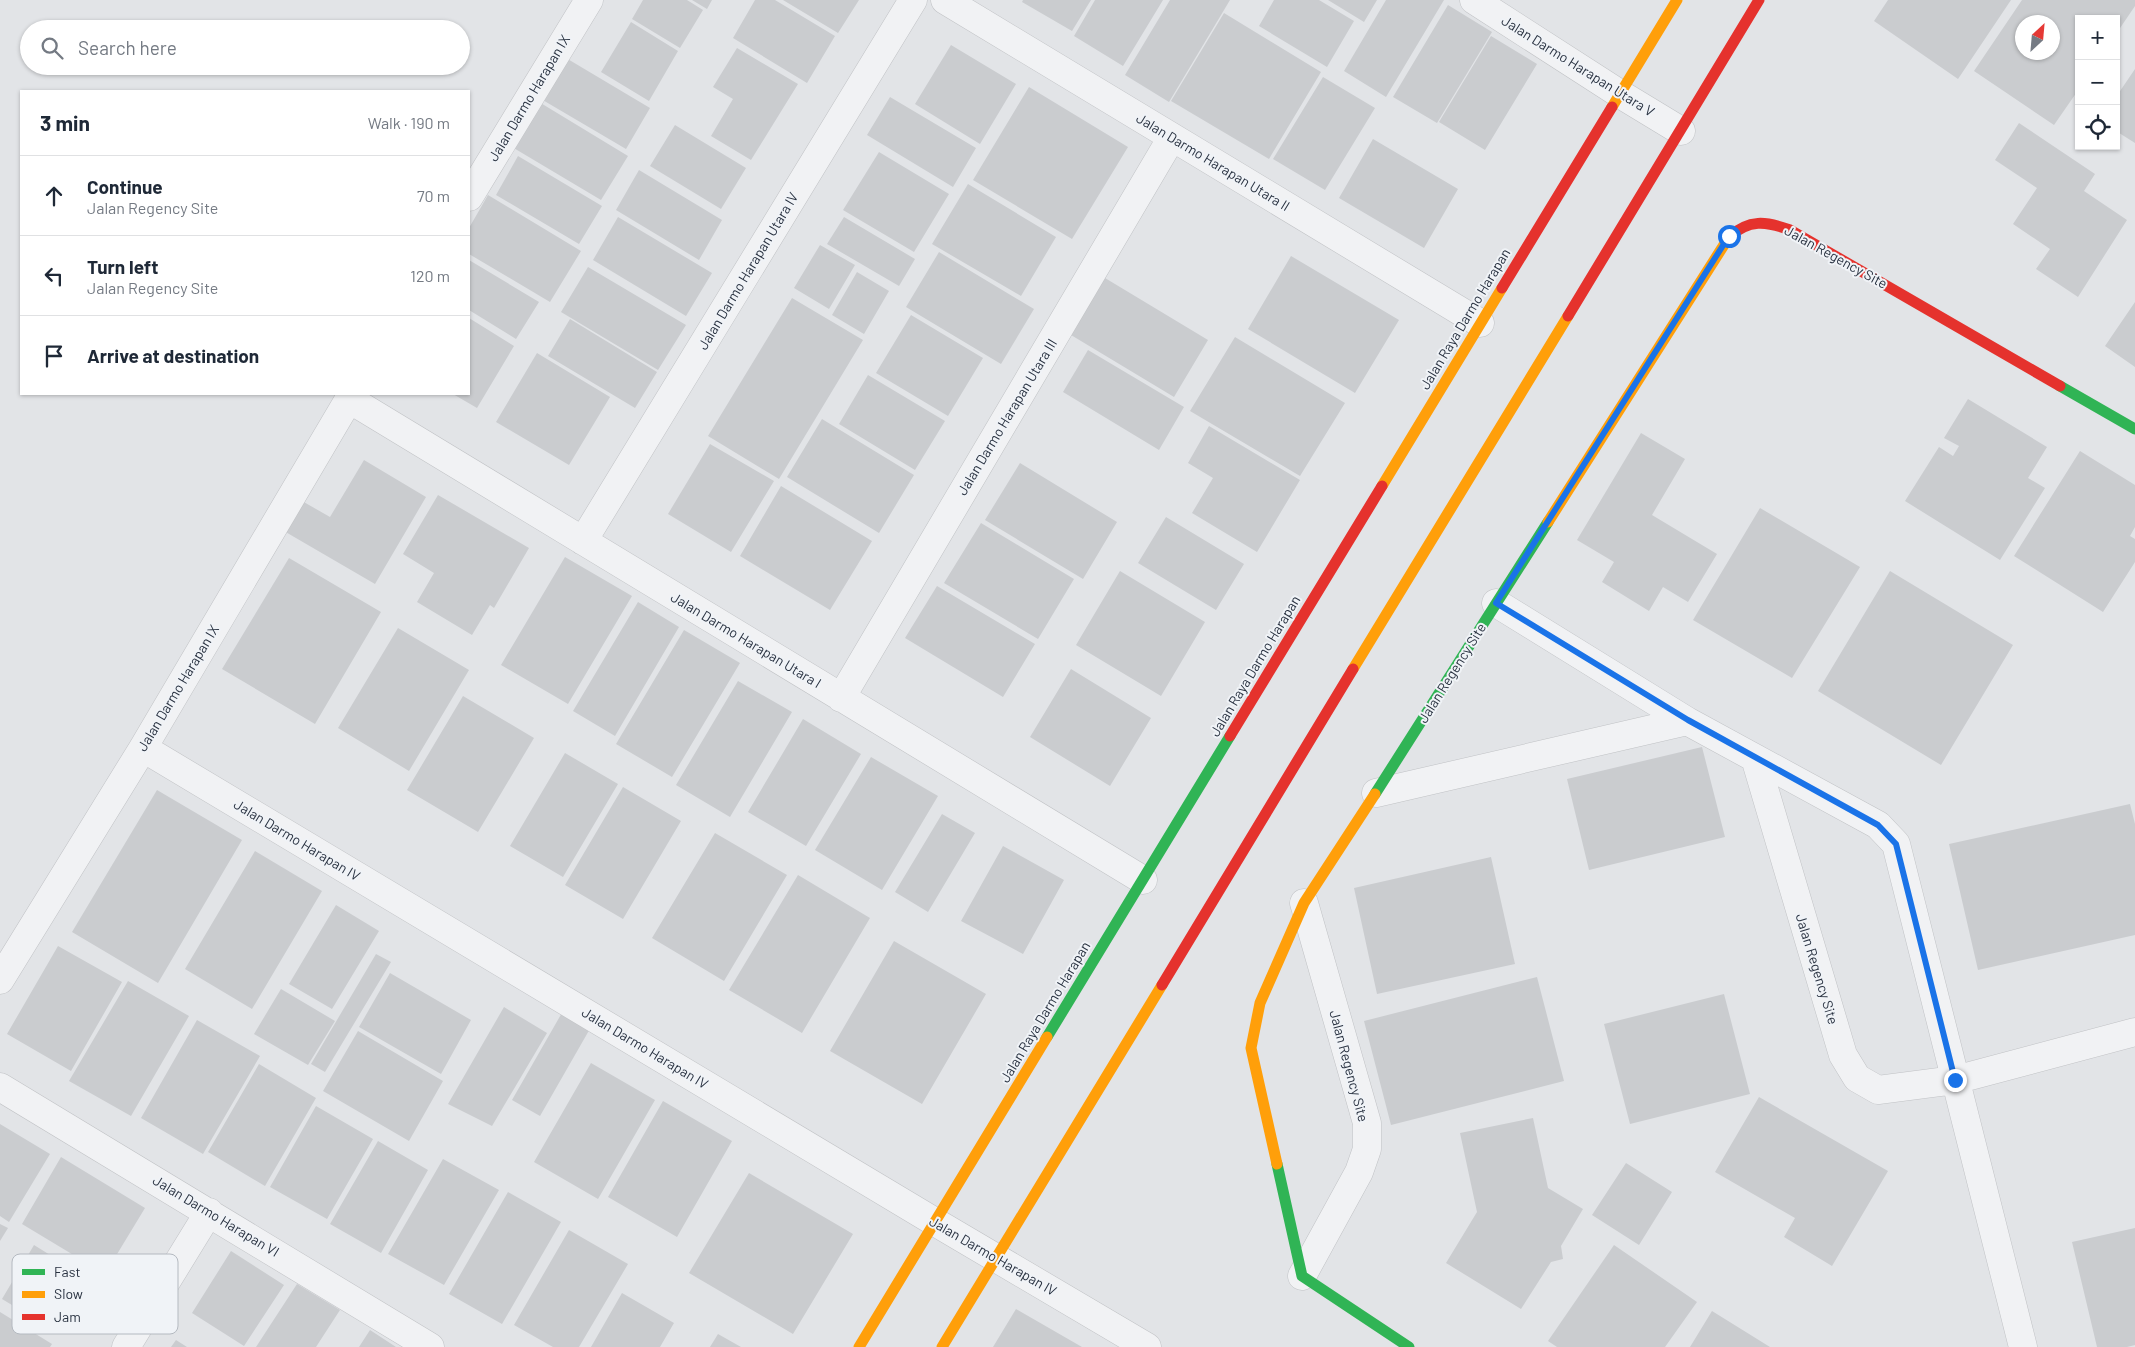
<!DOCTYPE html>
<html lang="en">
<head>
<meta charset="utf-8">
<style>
	:root { --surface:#fff; --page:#f2f2f3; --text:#1f2937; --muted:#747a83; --line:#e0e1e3 }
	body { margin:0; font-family:Barlow,sans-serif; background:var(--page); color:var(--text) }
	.controls { position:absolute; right:15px; top:15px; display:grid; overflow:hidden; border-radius:0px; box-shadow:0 1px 4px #0004 }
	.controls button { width:45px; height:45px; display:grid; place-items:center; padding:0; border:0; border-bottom:1px solid var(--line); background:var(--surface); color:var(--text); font:25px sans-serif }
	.compass { position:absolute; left:2015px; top:15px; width:45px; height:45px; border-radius:50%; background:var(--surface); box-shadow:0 1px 4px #0004; rotate:26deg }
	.stop { position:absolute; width:15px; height:15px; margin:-11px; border:4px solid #1a73e8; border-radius:50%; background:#fff }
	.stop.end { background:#1a73e8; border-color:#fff; box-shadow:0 1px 5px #0008 }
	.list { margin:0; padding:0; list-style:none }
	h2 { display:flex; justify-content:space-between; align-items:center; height:65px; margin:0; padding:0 20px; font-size:21px }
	h2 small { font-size:16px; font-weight:400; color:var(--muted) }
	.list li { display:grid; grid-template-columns:32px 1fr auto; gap:15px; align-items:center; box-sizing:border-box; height:80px; padding:0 20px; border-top:1px solid var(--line) }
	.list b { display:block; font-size:19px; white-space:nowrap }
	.list p { margin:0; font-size:16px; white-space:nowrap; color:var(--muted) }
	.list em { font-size:16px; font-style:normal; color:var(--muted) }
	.icon { flex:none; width:28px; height:28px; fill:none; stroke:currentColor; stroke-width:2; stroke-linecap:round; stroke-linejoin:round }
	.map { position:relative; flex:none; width:2135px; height:1347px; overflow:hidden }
	.search { position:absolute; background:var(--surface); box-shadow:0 1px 4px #0004; left:20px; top:20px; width:450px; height:55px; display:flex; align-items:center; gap:12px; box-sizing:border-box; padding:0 18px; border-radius:28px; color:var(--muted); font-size:19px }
	.panel { position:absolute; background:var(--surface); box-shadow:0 1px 4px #0004; left:20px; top:90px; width:450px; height:305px; border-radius:0px }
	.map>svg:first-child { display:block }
</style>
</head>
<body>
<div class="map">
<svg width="2135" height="1347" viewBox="0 0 2135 1347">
	<rect width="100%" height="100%" fill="#e2e4e7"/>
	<path fill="#cacccf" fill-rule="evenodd" d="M643,0H687L703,10L680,48L632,19Z
		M692,0H712L707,9Z
		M755,0H775L835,36L807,83L733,38Z
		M783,0H859L838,33Z
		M1023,0H1091L1072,31L1022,2Z
		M1095,0H1163L1123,66L1074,36Z
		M1170,0H1230L1169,102L1125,75Z
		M1274,0H1319L1354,21L1327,67L1259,26Z
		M1328,0H1377L1364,22Z
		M1386,0H1444L1386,97L1344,71Z
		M1888,0H2011L1958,79L1874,21Z
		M2022,0H2135V6L2116,34V19H2079V89L2054,125L1974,71ZM2022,22H2052V52H2022Z
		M1448,5L1492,32L1437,123L1393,97Z
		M1224,13L1321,72L1269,159L1171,101Z
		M631,22L678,51L649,101L601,72Z
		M1491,36L1537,64L1485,150L1439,122Z
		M951,45L1016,84L980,144L915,104Z
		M737,48L798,84L751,160L711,136L733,99L713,87Z
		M566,58L650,108L626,149L541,99Z
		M2135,69V143L2116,131V97Z
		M1323,77L1375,108L1325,190L1273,159Z
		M1029,87L1128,147L1072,239L973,180Z
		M890,97L976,148L953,187L867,135Z
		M539,102L628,156L601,200L512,147Z
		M2019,123L2095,174L2084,191L2127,220L2078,297L2036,269L2050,249L2013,224L2037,188L1995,160Z
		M675,125L746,168L721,209L650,166Z
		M1373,139L1458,189L1424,248L1339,198Z
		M879,152L949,194L914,252L843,210Z
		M518,156L602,206L579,244L496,195Z
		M639,170L722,220L699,260L616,210Z
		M968,184L1056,237L1021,296L932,244Z
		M488,195L581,251L550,302L469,254V228Z
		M618,217L712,273L686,316L593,260Z
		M844,217L915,259L899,286L827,244Z
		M820,245L855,265L829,309L794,288Z
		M939,252L1034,309L1001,364L906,307Z
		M1291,256L1399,320L1355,393L1248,329Z
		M469,260L539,302L516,339L469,310Z
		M588,267L686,325L658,370L561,312Z
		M857,272L889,291L864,334L832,315Z
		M1105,278L1208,340L1174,397L1071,335Z
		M792,298L863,340L779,479L708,436Z
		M2135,302V367L2105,346Z
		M911,315L983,358L948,416L876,373Z
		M469,318L514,346L477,408L453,394H469Z
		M570,319L657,372L635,408L548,356Z
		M1235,337L1345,403L1300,476L1190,411Z
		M1088,350L1184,407L1159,450L1063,392Z
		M537,353L610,397L569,465L496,422Z
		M868,375L945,421L915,470L839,424Z
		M1968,399L2047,447L2028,478L2045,488L2000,560L1905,501L1939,447L1953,456L1959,446L1944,438Z
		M822,419L914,475L879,533L787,477Z
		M1209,426L1300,480L1257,552L1192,513L1213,478L1188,463Z
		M1641,433L1685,459L1652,515L1717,554L1688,602L1663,587L1649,611L1602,582L1614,562L1577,540Z
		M710,444L774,481L731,552L668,514Z
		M2080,451L2135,485V527L2130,536L2135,539V562L2103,612L2014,556Z
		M364,460L426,497L375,584L277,527L295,497L330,517Z
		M1020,463L1117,522L1083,579L985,520Z
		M781,486L872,541L830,610L740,556Z
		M438,495L529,548L494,608L490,605L472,635L417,602L434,573L403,554Z
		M1760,508L1860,567L1792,678L1693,620Z
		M1166,517L1244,564L1216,610L1138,563Z
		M981,523L1074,579L1038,639L944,583Z
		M565,557L632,596L568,704L501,665Z
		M289,558L381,612L315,724L222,669Z
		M1120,571L1205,622L1161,696L1076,645Z
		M1890,571L2013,645L1941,765L1818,691Z
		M937,586L1035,644L1003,697L905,638Z
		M638,602L679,627L615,736L573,711Z
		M398,628L469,670L409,771L338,728Z
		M684,630L740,663L672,777L616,744Z
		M1071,669L1151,718L1110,786L1030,737Z
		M738,681L792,712L730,817L676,785Z
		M463,696L534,738L478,832L407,790Z
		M803,719L861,754L806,846L748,812Z
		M1702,747L1725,837L1589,870L1567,779Z
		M565,753L618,784L563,877L510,846Z
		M871,757L938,796L882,890L815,850Z
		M623,787L681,821L623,919L565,885Z
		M157,790L242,840L158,983L72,932Z
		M2130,804L2135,824V935L1978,970L1949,844Z
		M942,814L975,833L928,912L895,892Z
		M715,833L787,875L724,981L652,938Z
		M1003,846L1064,880L1023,954L961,921Z
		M255,851L322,891L252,1009L185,969Z
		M1491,857L1515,964L1377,994L1354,888Z
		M798,875L870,918L802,1033L729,990Z
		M336,905L379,931L332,1009L289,984Z
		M894,941L986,994L922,1104L830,1051Z
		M58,946L122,982L71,1071L7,1034Z
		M376,954L391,962L325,1072L311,1064Z
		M390,973L471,1020L441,1074L359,1027Z
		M1537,977L1564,1081L1391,1125L1364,1021Z
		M128,981L189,1016L131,1116L69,1081Z
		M281,989L335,1021L308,1065L254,1034Z
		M1724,994L1750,1094L1630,1124L1604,1024Z
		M504,1007L547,1033L492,1126L448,1104Z
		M563,1011L591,1027L540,1116L512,1100Z
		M197,1020L260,1056L203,1154L141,1118Z
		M358,1031L443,1081L409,1141L323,1091Z
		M591,1063L655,1100L598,1199L534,1162Z
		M259,1064L316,1098L265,1186L208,1152Z
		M1759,1097L1888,1171L1832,1266L1784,1237L1795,1218L1715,1172Z
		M663,1101L732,1141L677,1237L608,1197Z
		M316,1106L373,1139L327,1219L270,1187Z
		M1533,1118L1548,1188L1583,1209L1561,1246L1563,1259L1551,1262L1521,1309L1446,1263L1477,1212L1460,1133Z
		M0,1124L50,1154L9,1222L0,1216Z
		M378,1141L428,1170L381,1253L330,1224Z
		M61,1157L145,1208L105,1274L22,1224Z
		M443,1159L499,1190L444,1285L388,1254Z
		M1626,1163L1672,1192L1639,1245L1592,1215Z
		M749,1173L853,1234L793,1334L689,1273Z
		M508,1192L561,1222L502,1324L449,1294Z
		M0,1224L8,1228L0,1241Z
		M2135,1228V1345L2127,1347H2097L2072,1242Z
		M569,1230L628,1264L579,1347H553L514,1325Z
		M34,1245L92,1281L60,1334L2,1299Z
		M1614,1245L1697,1302L1665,1347H1557L1548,1341Z
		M231,1251L284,1285L244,1346L192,1313Z
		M297,1284L340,1310L316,1347H256Z
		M622,1293L674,1323L660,1347H591Z
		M1016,1309L1082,1347H993Z
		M1712,1311L1770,1347H1690Z
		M0,1312L52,1344L50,1347H0Z
		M370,1330L396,1347H359Z
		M718,1334L741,1347H710Z
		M176,1340L187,1347H171Z"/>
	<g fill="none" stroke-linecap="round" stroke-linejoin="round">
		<defs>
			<path id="street" d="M945,0L1480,323
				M1474,0L1620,94L1681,131
				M469,197L589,0
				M349,399L1143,880
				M583,541L913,0
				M1496,603L1687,721L1878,825L1896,844L2023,1347
				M841,698L1172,137
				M143,748L935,1222L1147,1347
				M1755,758L1843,1055L1857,1078L1878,1090L1955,1080L2135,1032
				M1376,793L1687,721
				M0,980L143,748L352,394
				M0,1087L430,1347
				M1302,1276L1359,1172L1367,1149V1123L1304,903
				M126,1347L209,1212"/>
		</defs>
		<use href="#street" stroke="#c0c2c5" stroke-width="29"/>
		<use href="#street" stroke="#f1f2f4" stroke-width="28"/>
		<path stroke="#30b455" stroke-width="11" d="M2060,386L2135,429
			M1375,794L1548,522
			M1047,1037L1230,736
			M1277,1164L1302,1276L1409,1347"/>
		<path stroke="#ff9f0a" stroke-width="11" d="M1612,107L1677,0
			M1382,486L1502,288
			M1548,522L1729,237
			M1353,669L1568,316
			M1277,1164L1251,1048L1260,1003L1304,903L1375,794
			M859,1347L1047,1037
			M942,1347L1162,985"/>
		<path stroke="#e5322d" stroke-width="11" d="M1729,237C1749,219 1766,221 1790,230L2060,386
			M1502,288L1612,107
			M1568,316L1759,0
			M1230,736L1382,486
			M1162,985L1353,669"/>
	</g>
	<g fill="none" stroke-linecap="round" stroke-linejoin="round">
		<path stroke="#1a73e8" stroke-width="6" d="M1729,236L1496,603L1688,720L1878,825L1896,844L1955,1080"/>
	</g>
	<g text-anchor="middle" stroke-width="4" stroke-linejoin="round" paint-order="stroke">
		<g font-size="14" fill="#293241" stroke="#f0f3f7">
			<text transform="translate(1578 66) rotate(32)" y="5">Jalan Darmo Harapan Utara V</text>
			<text transform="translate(529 98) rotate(-59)" y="5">Jalan Darmo Harapan IX</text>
			<text transform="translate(1213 162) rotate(31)" y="5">Jalan Darmo Harapan Utara II</text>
			<text transform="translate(1836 257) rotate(29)" y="5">Jalan Regency Site</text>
			<text transform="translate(748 271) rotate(-59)" y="5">Jalan Darmo Harapan Utara IV</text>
			<text transform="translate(1465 319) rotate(-59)" y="5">Jalan Raya Darmo Harapan</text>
			<text transform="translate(1007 417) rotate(-59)" y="5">Jalan Darmo Harapan Utara III</text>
			<text transform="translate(746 640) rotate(31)" y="5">Jalan Darmo Harapan Utara I</text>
			<text transform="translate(1255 666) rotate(-59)" y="5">Jalan Raya Darmo Harapan</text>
			<text transform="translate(1452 673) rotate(-58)" y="5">Jalan Regency Site</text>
			<text transform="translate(178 688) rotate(-59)" y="5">Jalan Darmo Harapan IX</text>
			<text transform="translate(297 840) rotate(31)" y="5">Jalan Darmo Harapan IV</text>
			<text transform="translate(1817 969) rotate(73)" y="5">Jalan Regency Site</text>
			<text transform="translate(1045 1012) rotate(-59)" y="5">Jalan Raya Darmo Harapan</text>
			<text transform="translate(645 1048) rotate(31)" y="5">Jalan Darmo Harapan IV</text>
			<text transform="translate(1349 1066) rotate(75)" y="5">Jalan Regency Site</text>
			<text transform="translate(216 1216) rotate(31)" y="5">Jalan Darmo Harapan VI</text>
			<text transform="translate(993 1256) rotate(30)" y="5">Jalan Darmo Harapan IV</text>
		</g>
	</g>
	<rect x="12" y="1254" width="166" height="80" rx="8" fill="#f0f3f7" stroke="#b4b9c0" stroke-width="1"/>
	<rect x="22" y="1269" width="23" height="6" fill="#30b455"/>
	<rect x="22" y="1291" width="23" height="7" fill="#ff9f0a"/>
	<rect x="22" y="1314" width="23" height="6" fill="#e5322d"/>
	<g font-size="14" fill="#293241">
		<text x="54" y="1277">Fast</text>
		<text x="54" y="1299">Slow</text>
		<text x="54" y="1322">Jam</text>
	</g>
</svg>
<div class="controls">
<button>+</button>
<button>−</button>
<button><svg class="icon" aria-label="locate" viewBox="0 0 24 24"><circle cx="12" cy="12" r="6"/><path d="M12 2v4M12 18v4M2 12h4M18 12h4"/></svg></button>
</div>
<svg class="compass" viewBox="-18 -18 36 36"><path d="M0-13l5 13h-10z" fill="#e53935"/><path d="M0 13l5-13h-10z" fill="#747a83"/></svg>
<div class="stop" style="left:1729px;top:236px"></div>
<div class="stop end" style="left:1955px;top:1080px"></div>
<div class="search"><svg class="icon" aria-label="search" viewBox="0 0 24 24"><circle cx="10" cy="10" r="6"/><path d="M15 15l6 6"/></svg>Search here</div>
<section class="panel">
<h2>3 min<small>Walk · 190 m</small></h2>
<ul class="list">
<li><svg class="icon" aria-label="ahead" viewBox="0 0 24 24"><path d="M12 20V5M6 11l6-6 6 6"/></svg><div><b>Continue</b><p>Jalan Regency Site</p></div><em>70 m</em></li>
<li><svg class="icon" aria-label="left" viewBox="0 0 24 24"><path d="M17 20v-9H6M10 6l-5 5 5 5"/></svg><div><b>Turn left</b><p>Jalan Regency Site</p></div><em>120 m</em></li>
<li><svg class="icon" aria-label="arrive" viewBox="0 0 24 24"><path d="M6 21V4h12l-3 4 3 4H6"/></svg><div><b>Arrive at destination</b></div></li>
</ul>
</section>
</div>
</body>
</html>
